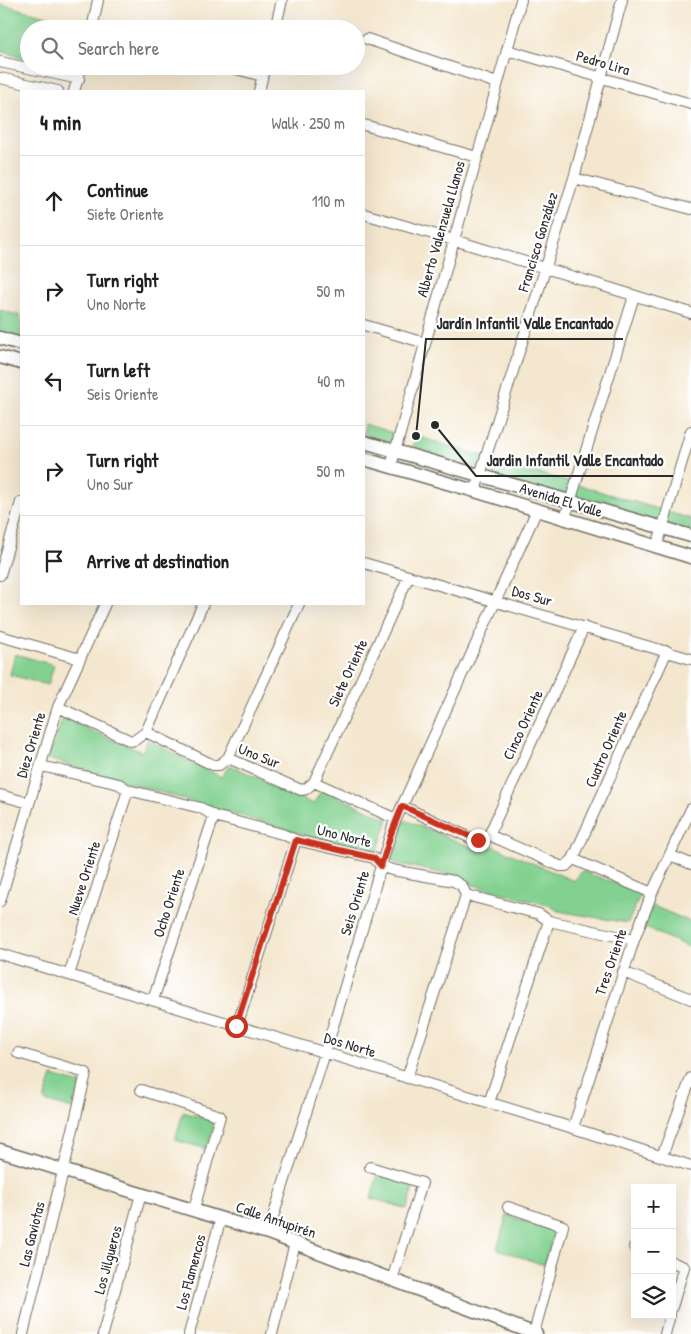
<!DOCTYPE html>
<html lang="en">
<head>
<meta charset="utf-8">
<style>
	:root { --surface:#fff; --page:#f2f2f2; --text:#202124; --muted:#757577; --line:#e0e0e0 }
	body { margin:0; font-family:"Patrick Hand",sans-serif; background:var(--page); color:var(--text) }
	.controls { position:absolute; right:15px; bottom:15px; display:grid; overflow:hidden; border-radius:0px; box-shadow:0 5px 20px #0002 }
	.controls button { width:45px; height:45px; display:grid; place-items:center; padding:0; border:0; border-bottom:1px solid var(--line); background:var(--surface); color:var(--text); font:25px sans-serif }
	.stop { position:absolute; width:15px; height:15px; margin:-11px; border:4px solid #c8321e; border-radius:50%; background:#fff }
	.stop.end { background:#c8321e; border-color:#fff; box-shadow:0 1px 5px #0008 }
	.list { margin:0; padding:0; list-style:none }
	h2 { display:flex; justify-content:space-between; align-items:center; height:65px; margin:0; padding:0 20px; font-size:21px }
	h2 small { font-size:16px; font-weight:400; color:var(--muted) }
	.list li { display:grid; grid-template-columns:32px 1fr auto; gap:15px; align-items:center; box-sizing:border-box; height:90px; padding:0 20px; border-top:1px solid var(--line) }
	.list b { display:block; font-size:19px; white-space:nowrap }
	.list p { margin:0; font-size:16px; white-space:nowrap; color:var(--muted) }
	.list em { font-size:16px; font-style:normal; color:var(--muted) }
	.icon { flex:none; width:28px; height:28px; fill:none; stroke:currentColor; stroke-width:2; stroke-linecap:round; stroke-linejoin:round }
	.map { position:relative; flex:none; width:691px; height:1334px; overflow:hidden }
	.search { position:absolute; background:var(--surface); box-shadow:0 5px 20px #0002; left:20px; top:20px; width:345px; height:55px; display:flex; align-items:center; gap:12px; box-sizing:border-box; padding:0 18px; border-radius:28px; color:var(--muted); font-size:19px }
	.panel { position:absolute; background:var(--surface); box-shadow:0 5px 20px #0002; left:20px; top:90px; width:345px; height:515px; border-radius:0px }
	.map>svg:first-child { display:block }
</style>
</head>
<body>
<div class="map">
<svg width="691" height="1334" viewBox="0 0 691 1334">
	<rect width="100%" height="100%" fill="#fff"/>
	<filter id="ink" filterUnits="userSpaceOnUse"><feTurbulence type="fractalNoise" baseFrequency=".02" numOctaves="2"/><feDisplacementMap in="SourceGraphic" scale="10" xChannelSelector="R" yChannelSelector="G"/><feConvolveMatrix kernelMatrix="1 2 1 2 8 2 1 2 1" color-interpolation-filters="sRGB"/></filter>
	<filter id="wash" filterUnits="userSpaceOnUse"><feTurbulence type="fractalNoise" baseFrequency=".0096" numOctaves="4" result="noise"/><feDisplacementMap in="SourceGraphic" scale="20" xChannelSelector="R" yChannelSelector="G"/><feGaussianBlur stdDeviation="1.12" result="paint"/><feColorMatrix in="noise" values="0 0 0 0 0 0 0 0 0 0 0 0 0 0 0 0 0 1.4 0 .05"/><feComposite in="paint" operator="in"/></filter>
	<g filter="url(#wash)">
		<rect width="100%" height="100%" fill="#f4e7cf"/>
		<path fill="#83d191" stroke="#577e5e" d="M0,4L82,25L81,29H29V59L0,51Z
			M0,310L21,316V339L0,332Z
			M364,424L400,435L395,451L364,442Z
			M416,436L691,519V537L411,454Z
			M15,654L54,665L48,685L10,675Z
			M63,718L142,752L148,740L221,777L230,765L313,804L322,790L388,819L376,856L48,759Z
			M405,820L483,852L493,846L574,881L582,871L641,893L628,923L558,911L551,906L470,884L463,878L390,862Z
			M653,906L691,922V948L643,927Z
			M52,1076L81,1084L73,1109L44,1101Z
			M183,1112L215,1121L207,1149L175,1140Z
			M378,1174L414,1185L407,1209L371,1198Z
			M507,1215L555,1231L544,1265L497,1249Z"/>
	</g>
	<g filter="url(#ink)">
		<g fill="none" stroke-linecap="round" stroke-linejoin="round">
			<defs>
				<path id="minor" d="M92,29L98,0
					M275,29L282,0
					M367,39L497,83
					M507,50L691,104
					M0,62L79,79
					M226,66L262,76
					M0,78L58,91
					M74,91L82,66
					M259,91L265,66
					M364,125L477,157
					M574,178L691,209
					M364,214L454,240L691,313
					M364,325L425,343
					M391,466L521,0
					M475,491L574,178L622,0
					M565,518L634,296
					M657,546L691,431
					M364,563L691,659
					M0,575L21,502
					M0,636L80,659
					M58,707L131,741L135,740L146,732L203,604
					M146,732L213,765H219L228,758L299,604
					M228,758L301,790L306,789L314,782L409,576
					M41,766L119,784L128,790L201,808L214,816L282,834L296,840L374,858L381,866L392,870L454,881L462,886L466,895
					M314,782L396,819
					M0,795L29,803
					M402,806L475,840H482L489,835
					M489,835L560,866H566L573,859L667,651
					M489,835L584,627
					M670,855L691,864
					M573,859L652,893
					M466,895L539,914L549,921L634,940
					M0,901L58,707L105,604
					M0,954L573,1128L691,1166
					M623,972L691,999
					M69,975L128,790
					M153,1000L214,816
					M237,1026L296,840
					M18,1053L86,1073L68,1151L23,1334
					M407,1078L466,895
					M141,1090L220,1116L194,1209
					M489,1103L549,921
					M573,1128L634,940L652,893L691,809
					M662,1156L691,1078
					M370,1167L422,1183L392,1280
					M508,1207L563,1226L534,1333
					M268,1233L325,1053L393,826L537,510
					M634,1247H635
					M672,1262L684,1267L672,1307
					M103,1334L141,1194
					M189,1334L221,1218
					M272,1334L295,1243
					M665,1334L670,1315"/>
				<path id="tertiary" d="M0,338L21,344
					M0,357L21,363
					M364,442L691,536
					M364,459L475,491L691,557
					M0,1151L268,1233L536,1334"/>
			</defs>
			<use href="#minor" stroke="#716d64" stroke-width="12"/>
			<use href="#tertiary" stroke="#716d64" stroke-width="15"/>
			<use href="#minor" stroke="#fff" stroke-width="10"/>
			<use href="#tertiary" stroke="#fff" stroke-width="12"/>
		</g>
	</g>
	<g fill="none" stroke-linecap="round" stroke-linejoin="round" filter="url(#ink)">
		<path stroke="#c8321e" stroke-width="6" d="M236,1026L296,840L374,858L381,866L391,834L402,806L478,840"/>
	</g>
	<g text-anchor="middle" stroke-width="4.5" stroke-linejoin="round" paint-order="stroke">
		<g font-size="15" fill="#2b2b2b" stroke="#fff">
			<text transform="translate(603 63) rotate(16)" y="5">Pedro Lira</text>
			<text transform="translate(441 229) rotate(-74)" y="5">Alberto Valenzuela Llanos</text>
			<text transform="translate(538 242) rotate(-73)" y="5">Francisco González</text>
			<text transform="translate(561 500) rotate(17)" y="5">Avenida El Valle</text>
			<text transform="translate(532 596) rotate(16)" y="5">Dos Sur</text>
			<text transform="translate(348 673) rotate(-65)" y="5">Siete Oriente</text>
			<text transform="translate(523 725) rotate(-65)" y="5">Cinco Oriente</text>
			<text transform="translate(31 745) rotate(-73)" y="5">Diez Oriente</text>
			<text transform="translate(606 749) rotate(-66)" y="5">Cuatro Oriente</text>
			<text transform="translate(259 756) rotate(22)" y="5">Uno Sur</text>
			<text transform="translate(344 836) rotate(14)" y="5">Uno Norte</text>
			<text transform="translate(84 878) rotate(-72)" y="5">Nueve Oriente</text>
			<text transform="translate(169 903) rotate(-72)" y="5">Ocho Oriente</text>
			<text transform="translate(355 903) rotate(-73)" y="5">Seis Oriente</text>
			<text transform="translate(611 962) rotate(-71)" y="5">Tres Oriente</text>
			<text transform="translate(350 1045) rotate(17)" y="5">Dos Norte</text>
			<text transform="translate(276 1220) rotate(19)" y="5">Calle Antupirén</text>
			<text transform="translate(32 1234) rotate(-76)" y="5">Las Gaviotas</text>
			<text transform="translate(108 1260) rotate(-75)" y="5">Los Jilgueros</text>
			<text transform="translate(191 1272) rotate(-75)" y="5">Los Flamencos</text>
		</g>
	</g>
	<path fill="none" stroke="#2b2b2b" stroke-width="2" d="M416 436L426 339H623M435 425L476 476H673"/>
	<g fill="#2b2b2b" stroke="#fff" stroke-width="2">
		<circle cx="416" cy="436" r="5"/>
		<circle cx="435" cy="425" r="5"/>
	</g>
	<g font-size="16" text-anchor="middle" font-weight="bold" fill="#2b2b2b" stroke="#fff" stroke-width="4.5" stroke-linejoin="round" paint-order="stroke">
		<text x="525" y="329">Jardín Infantil Valle Encantado</text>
		<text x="575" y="466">Jardin Infantil Valle Encantado</text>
	</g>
</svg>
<div class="controls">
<button>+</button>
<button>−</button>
<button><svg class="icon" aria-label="layers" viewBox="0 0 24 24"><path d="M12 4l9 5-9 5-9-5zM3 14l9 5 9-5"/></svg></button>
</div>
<div class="stop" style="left:236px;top:1026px"></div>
<div class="stop end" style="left:478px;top:840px"></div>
<div class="search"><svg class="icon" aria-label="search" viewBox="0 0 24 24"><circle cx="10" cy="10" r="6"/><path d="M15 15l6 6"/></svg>Search here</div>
<section class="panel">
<h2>4 min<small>Walk · 250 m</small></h2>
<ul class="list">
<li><svg class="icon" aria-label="ahead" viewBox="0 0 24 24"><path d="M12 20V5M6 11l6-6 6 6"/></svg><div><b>Continue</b><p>Siete Oriente</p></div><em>110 m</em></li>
<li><svg class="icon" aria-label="right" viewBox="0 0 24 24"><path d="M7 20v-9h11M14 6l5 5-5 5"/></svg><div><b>Turn right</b><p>Uno Norte</p></div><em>50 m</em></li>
<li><svg class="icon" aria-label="left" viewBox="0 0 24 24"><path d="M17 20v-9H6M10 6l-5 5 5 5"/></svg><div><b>Turn left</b><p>Seis Oriente</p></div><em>40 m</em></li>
<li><svg class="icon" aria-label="right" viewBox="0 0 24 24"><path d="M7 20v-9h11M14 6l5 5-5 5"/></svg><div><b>Turn right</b><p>Uno Sur</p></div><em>50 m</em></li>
<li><svg class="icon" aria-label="arrive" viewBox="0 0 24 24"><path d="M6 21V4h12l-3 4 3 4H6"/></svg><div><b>Arrive at destination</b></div></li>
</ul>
</section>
</div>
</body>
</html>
